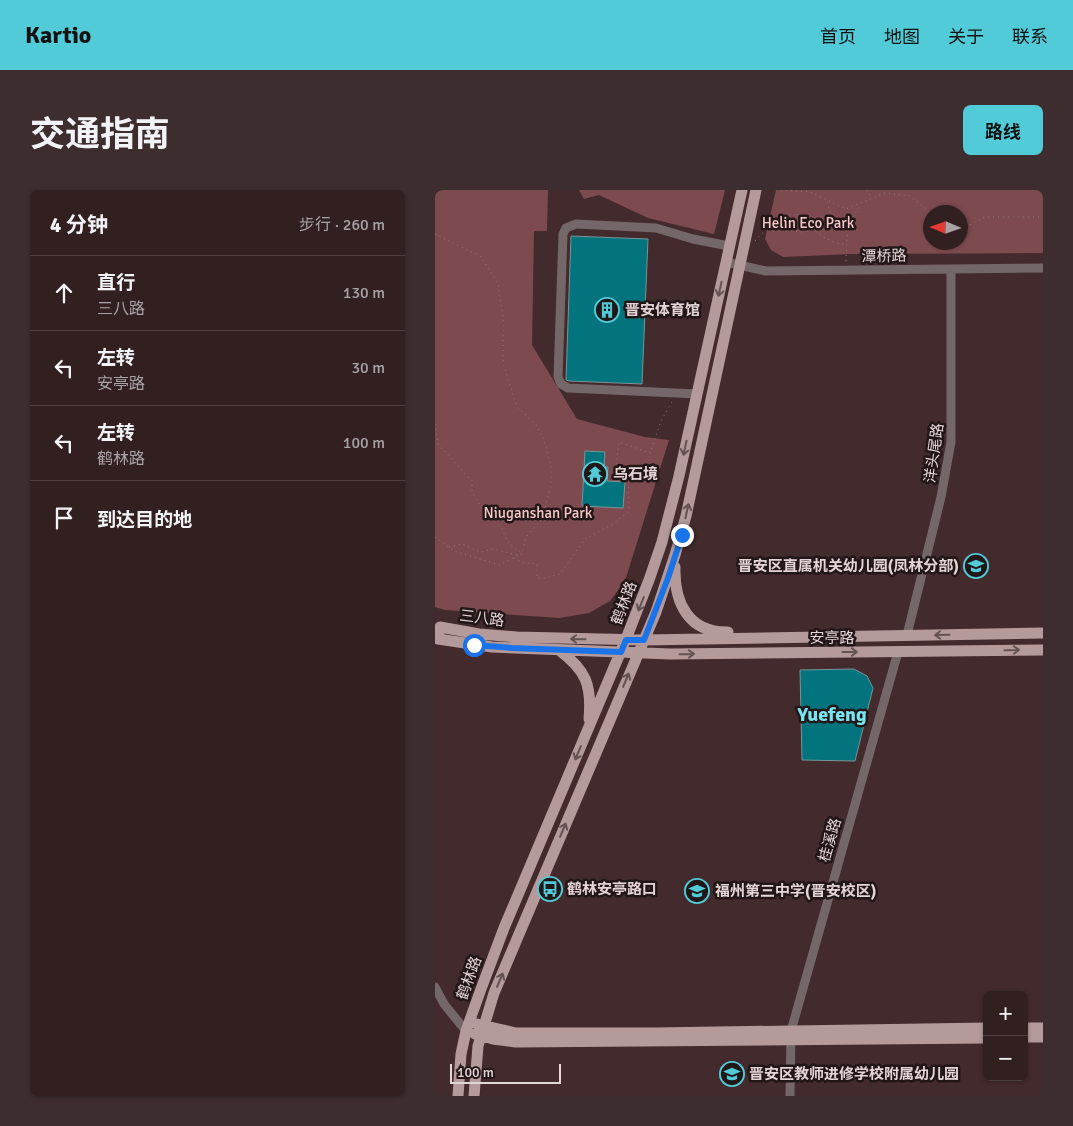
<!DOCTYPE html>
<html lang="zh">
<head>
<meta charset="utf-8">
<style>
	:root { --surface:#322021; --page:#3d2d2e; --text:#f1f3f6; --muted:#a8a3a5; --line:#4d3e3f; --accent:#52cbd8 }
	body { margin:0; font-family:Signika,"Noto Sans SC",sans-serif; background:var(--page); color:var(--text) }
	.controls { position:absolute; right:15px; bottom:15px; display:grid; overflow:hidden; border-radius:8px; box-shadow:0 1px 4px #0004 }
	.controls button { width:45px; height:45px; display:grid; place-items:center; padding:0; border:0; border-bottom:1px solid var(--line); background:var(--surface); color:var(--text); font:25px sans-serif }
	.compass { position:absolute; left:488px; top:15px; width:45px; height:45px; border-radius:50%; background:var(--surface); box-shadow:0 1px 4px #0004; rotate:272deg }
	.scale { position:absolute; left:15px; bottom:12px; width:111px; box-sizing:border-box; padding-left:5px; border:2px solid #e5d4d5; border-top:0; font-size:14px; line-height:18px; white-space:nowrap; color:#e5d4d5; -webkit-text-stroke:4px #221717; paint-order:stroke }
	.stop { position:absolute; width:15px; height:15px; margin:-11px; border:4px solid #1a73e8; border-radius:50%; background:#fff }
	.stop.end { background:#1a73e8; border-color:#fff; box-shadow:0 1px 5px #0008 }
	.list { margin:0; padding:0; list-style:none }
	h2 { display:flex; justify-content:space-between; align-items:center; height:65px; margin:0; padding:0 20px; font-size:21px }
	h2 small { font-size:16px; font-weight:400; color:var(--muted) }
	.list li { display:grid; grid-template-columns:32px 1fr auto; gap:15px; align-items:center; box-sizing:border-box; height:75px; padding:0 20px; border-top:1px solid var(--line) }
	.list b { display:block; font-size:19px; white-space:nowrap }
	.list p { margin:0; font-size:16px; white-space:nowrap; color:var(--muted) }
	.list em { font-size:16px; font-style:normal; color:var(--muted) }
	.icon { flex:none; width:28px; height:28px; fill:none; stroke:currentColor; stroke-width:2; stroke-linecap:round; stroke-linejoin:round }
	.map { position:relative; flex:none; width:608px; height:906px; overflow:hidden; border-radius:8px }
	header { display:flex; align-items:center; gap:30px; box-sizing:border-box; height:70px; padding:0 25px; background:var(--accent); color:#111 }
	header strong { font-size:24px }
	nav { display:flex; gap:28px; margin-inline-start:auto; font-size:18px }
	.intro { display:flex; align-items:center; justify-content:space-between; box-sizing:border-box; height:120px; padding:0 30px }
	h1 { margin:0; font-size:35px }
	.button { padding:12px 22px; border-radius:8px; background:var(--accent); color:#111; font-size:18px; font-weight:700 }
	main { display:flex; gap:30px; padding:0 30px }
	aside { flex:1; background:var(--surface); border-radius:8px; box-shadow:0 1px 4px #0004 }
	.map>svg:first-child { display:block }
</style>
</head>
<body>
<header>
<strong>Kartio</strong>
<nav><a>首页</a><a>地图</a><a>关于</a><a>联系</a></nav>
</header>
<div class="intro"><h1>交通指南</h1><a class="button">路线</a></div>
<main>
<aside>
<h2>4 分钟<small>步行 · 260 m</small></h2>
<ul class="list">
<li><svg class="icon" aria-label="ahead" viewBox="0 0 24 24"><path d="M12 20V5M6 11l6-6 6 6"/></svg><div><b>直行</b><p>三八路</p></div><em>130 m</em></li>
<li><svg class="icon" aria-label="left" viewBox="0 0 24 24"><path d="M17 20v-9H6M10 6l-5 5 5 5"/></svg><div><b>左转</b><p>安亭路</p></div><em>30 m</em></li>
<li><svg class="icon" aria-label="left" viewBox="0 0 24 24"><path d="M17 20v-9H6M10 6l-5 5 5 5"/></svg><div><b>左转</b><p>鹤林路</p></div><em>100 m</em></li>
<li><svg class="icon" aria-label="arrive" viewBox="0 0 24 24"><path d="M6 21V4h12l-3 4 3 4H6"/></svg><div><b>到达目的地</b></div></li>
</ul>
</aside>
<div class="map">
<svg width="608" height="906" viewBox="0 0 608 906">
	<rect width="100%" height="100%" fill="#432a2c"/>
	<path fill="#7d4a4f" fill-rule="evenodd" d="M0,0H113L112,41H99L97,155L142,229L210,247L234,250L190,391L175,411L154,423L124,428L10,420L0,417Z
		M144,0H290L279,44L213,28L164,5L149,9Z
		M341,0H608V63L416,64L348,67L336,60L330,49ZM526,22V52H496V22Z"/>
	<path fill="#03747d" stroke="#76969a" d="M136,46L213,49L207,194L134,191L131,190Z
		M150,261L170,262L169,277H173L172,291L190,292L188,318L147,316Z
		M419,479L432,486L438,498L420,571L367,570L365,480Z"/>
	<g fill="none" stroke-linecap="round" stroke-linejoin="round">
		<path stroke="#8f797b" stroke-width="1" stroke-dasharray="1 4" stroke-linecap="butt" d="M346,0L375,2L411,19L450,3L475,6L496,23
			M432,0L437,8
			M362,24L367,42
			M344,27L351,40L367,42L379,40C389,48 398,53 411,55
			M395,29L413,34
			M526,37L529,38L550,27H608
			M379,40L384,30
			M0,44L45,66L63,93L68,128V173L82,217L100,233L108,247L116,275V296L107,329L91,347L87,364L64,375L19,361L0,347
			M320,51C328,42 336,36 344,26C363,23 373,25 390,33L396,27L392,11
			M411,71C412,44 411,36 426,14
			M0,234L3,255C16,266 24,280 37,290V302L51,325L66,337L74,354L86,363
			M14,357L27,354L45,362L58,359L82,365
			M79,368L89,373L102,374V388H111L125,384L150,349L178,334L194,321L193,285L180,283L184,252L215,263L226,231L237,212"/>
		<path stroke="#746767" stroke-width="9" d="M291,72L331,81L608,78
			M262,204L133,198L126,194L123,187L128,44L131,38L141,34L221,38L258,49L294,56
			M472,445L506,307L516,252V79
			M0,797L9,814L31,841
			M355,906L356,841L463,462"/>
		<path stroke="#b49a9b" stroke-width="11" d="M240,377C239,412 253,443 293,442
			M608,443L209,450L82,447L44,444L5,437L3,449L57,457L235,464L608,460
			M124,460C151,480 157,495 154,529
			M42,834L81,843H219L552,838
			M589,838H608
			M40,844L58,849L81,852L552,848
			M589,847H608
			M23,906L26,864L31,841L46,799L69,738L191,449L214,390L227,352L244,286L307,0
			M39,906L43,856L59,803L221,422L240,365L251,326L321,0"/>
	</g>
	<defs><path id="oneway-shaft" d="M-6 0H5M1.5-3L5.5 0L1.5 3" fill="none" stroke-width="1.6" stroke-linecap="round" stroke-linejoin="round" transform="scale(1.25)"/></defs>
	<g stroke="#645252">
		<use href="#oneway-shaft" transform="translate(285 99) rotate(102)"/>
		<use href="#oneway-shaft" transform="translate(250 258) rotate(102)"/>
		<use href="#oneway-shaft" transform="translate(252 321) rotate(-78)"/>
		<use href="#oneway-shaft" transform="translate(206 414) rotate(112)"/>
		<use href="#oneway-shaft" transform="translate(507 445) rotate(179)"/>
		<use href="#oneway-shaft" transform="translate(143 449) rotate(-179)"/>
		<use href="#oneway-shaft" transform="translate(577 460) rotate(-1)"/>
		<use href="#oneway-shaft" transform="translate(415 462)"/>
		<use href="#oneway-shaft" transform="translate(252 464) rotate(-1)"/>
		<use href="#oneway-shaft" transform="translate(191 490) rotate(-67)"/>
		<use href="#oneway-shaft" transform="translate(143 563) rotate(113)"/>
		<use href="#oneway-shaft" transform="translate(128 640) rotate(-67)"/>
		<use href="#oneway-shaft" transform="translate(65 790) rotate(-67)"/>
	</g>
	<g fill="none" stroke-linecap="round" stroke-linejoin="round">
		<path stroke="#1a73e8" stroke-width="6" d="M39,455L77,458L186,462L191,450H209L233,388L247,345"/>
	</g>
	<defs>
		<symbol id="building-ring" viewBox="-11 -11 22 22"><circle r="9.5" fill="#221717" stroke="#52cbd8" stroke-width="1.5"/><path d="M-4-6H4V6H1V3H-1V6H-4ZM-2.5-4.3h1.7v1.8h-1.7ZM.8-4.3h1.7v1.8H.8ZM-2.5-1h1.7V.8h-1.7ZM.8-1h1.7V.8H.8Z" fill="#52cbd8"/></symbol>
		<symbol id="temple-ring" viewBox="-11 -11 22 22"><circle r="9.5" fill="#221717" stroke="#52cbd8" stroke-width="1.5"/><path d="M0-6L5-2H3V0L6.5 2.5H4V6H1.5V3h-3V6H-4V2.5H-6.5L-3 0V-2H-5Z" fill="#52cbd8"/></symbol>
		<symbol id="school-ring" viewBox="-11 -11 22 22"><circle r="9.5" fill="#221717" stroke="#52cbd8" stroke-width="1.5"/><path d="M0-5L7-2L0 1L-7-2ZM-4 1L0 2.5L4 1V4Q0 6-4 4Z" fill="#52cbd8"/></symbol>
		<symbol id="bus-ring" viewBox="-11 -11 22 22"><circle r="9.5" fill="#221717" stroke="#52cbd8" stroke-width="1.5"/><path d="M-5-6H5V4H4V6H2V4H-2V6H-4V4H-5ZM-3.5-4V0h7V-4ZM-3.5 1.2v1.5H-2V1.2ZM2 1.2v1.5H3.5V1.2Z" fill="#52cbd8"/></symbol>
	</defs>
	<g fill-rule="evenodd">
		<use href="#building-ring" x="158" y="106" width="28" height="28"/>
		<use href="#temple-ring" x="146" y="270" width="28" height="28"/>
		<use href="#school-ring" x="527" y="362" width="28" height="28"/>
		<use href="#bus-ring" x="101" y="685" width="28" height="28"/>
		<use href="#school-ring" x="248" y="687" width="28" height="28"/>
		<use href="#school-ring" x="283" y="870" width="28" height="28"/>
	</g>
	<g text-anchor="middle" stroke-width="5" stroke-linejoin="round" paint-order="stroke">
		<g font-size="15" fill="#f7c7ca" stroke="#221717">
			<text x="373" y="38">Helin Eco Park</text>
			<text x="103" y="328">Niuganshan Park</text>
		</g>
		<g font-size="15" fill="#e5d4d5" stroke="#221717">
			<text transform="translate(449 66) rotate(-1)" y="5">潭桥路</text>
			<text transform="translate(499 263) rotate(-82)" y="5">洋头尾路</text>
			<text transform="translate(189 413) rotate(-69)" y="5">鹤林路</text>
			<text transform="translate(47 428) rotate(7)" y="5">三八路</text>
			<text x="397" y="453">安亭路</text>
			<text transform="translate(395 650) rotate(-74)" y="5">桂溪路</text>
			<text transform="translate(34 788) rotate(-70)" y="5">鹤林路</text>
		</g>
		<g font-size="15" font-weight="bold" fill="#e5d4d5" stroke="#221717" text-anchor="start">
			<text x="190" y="125">晋安体育馆</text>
			<text x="178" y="289">乌石境</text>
			<text x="524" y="381" text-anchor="end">晋安区直属机关幼儿园(凤林分部)</text>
			<text x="132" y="704">鹤林安亭路口</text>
			<text x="280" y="706">福州第三中学(晋安校区)</text>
			<text x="314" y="889">晋安区教师进修学校附属幼儿园</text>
		</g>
		<g font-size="20" font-weight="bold" fill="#79e4ef" stroke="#221717">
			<text x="397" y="531">Yuefeng</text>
		</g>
	</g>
</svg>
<div class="controls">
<button>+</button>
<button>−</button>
</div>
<svg class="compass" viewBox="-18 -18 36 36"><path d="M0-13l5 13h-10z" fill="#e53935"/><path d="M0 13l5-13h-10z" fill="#a8a3a5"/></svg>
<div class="scale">100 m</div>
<div class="stop" style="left:39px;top:455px"></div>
<div class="stop end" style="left:247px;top:345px"></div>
</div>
</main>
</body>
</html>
